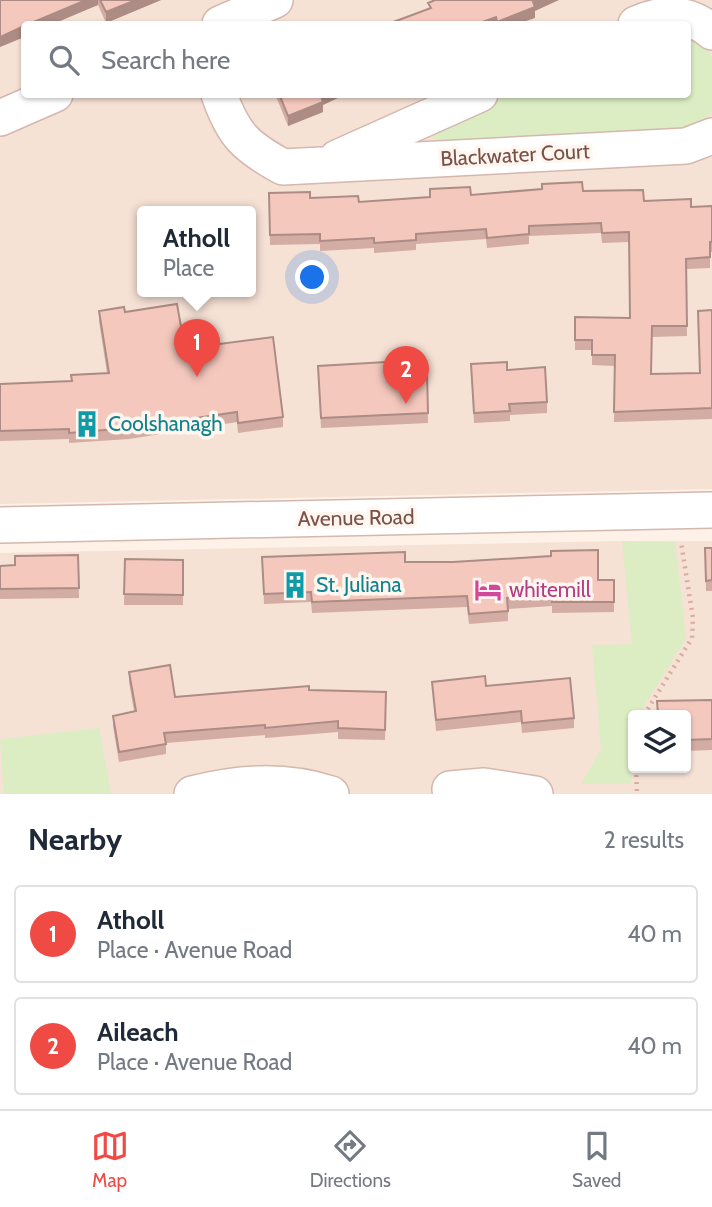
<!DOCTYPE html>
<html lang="en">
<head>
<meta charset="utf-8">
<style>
	:root { --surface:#fff; --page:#f6f6f7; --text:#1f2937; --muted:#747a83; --line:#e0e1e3; --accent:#f04a44 }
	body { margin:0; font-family:Cabin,sans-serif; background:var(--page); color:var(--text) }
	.controls { position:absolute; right:21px; bottom:21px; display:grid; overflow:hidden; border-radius:7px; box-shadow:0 2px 5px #0004 }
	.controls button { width:63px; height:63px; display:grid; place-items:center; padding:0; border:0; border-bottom:2px solid var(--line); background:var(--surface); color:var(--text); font:35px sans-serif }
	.you { position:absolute; left:313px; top:278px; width:24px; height:24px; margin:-18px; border:5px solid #fff; border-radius:50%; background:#1a73e8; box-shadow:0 0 0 10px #1a73e833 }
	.badge { display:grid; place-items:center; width:46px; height:46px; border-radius:50%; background:var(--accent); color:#fff; font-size:23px; font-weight:700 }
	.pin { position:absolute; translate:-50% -58px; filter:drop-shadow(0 2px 4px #0008) }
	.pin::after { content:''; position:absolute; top:37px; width:24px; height:21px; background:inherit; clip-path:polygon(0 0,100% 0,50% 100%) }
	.popup { position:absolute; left:137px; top:206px; width:119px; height:91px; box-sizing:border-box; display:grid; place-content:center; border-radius:7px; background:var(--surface); filter:drop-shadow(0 2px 5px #0005); font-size:23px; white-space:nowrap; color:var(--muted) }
	.popup b { font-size:26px; color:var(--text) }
	.popup::after { content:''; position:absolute; left:50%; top:100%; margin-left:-14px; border:14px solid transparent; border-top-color:var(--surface) }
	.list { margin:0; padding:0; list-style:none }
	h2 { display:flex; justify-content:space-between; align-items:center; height:91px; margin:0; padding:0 28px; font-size:30px }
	h2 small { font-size:23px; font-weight:400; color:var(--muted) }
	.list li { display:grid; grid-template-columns:46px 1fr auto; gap:21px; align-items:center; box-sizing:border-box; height:98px; margin:0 14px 14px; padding:0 14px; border:2px solid var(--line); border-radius:7px }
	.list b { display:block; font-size:26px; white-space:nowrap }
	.list p { margin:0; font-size:23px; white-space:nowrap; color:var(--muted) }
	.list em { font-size:23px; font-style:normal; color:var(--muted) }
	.icon { flex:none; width:38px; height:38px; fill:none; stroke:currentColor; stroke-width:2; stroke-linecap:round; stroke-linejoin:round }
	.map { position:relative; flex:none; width:712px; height:794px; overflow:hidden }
	.search { position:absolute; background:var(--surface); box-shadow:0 2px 5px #0004; left:21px; right:21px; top:21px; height:77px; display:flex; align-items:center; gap:18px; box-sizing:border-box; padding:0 24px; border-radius:7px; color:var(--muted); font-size:26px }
	.sheet { height:315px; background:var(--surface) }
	nav { display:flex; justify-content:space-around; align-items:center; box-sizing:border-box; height:98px; border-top:2px solid var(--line); background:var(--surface); font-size:19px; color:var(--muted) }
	nav a { display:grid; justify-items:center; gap:4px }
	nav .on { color:var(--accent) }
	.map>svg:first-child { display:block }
</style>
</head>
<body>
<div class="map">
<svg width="712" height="794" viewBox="0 0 712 794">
	<rect width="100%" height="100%" fill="#fef1e7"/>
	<path fill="#f6e1d5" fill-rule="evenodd" d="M0,0H712V489L0,504ZM24,24H688V94H24ZM143,211H251V291H143Z
		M622,541H712V794H0V553ZM633,715H686V768H633Z"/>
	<path fill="#dcedc4" d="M688,32L702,41L712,56V112L696,131L436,143L432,135L436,127L443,122L506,95L688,94Z
		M622,541L675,542L686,638L639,715H633L631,784H581L601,749L592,645L632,644Z
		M99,728L111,794H4L0,739Z"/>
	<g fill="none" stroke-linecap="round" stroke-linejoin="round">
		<defs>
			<path id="minor" d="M220,24L275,0
				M636,24C663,12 689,12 712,32
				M219,94C233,135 246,147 283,167L686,146L712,136
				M0,118L55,94
				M337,158L480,94
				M0,525L712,510
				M450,789L484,786L535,794
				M192,794C240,782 284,779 331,794"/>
		</defs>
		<use href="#minor" stroke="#d4b8ae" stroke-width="38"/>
		<path stroke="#dbab9f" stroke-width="4.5" stroke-dasharray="2 5" stroke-linecap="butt" d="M644,715L692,638L693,618L681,542
			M636,768L637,794"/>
		<use href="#minor" stroke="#fff" stroke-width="35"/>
	</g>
	<path fill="#d3aca3" d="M0,0H161L106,23L98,5L24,24V37L0,47Z
		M275,94H346L323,105V112L288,126Z
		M583,191L691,207L712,206V252H710V268L686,269L687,336L652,337L651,374L700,373L712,310V419L614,422L615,366L592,365V350H575V317L630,318L629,242L602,243L601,233L529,236V244L487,248L486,239L416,244V250L374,253V248L320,251V244L270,245L269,193L310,198L359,202L471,195Z
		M99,311L125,312L183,338L212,345L283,417V427L238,433L237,422L129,439L69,443V439L0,441V384L71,381L107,373L99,321Z
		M471,364L507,370L547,402V413L510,415V421L474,423Z
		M403,365L416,374L427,373L428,423L321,428L318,366Z
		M705,548H712V591H706Z
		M78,555L79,598L0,599V566L15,565Z
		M262,557L405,562L598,580H614V612L552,613V606L508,609V621L469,624L467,607L312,613L311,602L264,604Z
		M125,559L183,560V605H124Z
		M129,672L175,697L309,690L386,692L385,740L338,739V732L265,738V735L166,743V754L119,762L113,726V716L134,711L129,682Z
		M432,682L486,686L574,718V728L522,733L521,722L436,731Z
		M712,700V750L686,751V715Z"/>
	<path fill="#ac8c84" d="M86,0H98V5L53,24H29Z
		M136,0H161L106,23V12Z
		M536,0H559L535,11V18L517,24H497V22Z
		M496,17V24H477Z
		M24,26V37L0,47V37Z
		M323,94H346L323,105V112L288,126V116Z"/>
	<path fill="#f5c8bd" stroke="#ac8c84" stroke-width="2" d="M0,0H86L29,24H24V26L0,37Z
		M100,0H136L106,12Z
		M435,0H536L533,2L535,7L497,22L496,17L477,24H388L431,8L428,3Z
		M279,94H323L321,96L323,102L288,116Z
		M582,182L583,191L643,190L644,201L691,199V207L712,206V242H710V257L686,259L687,326H652L651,374L700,373L698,311L712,310V408L614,412L615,355H592V340H575V317L630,318L629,232L602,233L601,223L529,226V234L487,238L486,229L416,234V240L374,243V238L320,241V234L270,235L269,193L310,192V198L358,196L359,202L430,197V189L470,187L471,195L542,189V184Z
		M177,304L183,338L210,334L212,345L273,337L283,417L238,423L237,412L129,428L69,433V429L0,431V384L72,381L71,375L109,373L99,311L124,307L125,312Z
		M403,361V365H416V374L427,373L428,413L321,418L318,366Z
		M507,362V370L545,367L547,402L509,404L510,411L474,413L471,364Z
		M705,548H712V580L706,581Z
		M598,550V580H614V602H552V596L507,598L508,611L469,614L467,596L312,602L311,592L264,594L262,557L405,552V562H453L551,556V551Z
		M78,555L79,588L0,589V566L15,565V556Z
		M125,559L183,560V595L124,594Z
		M170,665L175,697L309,686V690L386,692L385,730L338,728V721L265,728V725L164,733L166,744L119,752L113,716L136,711L129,672Z
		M485,676L486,686L570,678L574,718L522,723L521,711L436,720L432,682Z
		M712,700V739L686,740V715H658L657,701Z"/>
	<defs>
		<symbol id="building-bare" viewBox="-9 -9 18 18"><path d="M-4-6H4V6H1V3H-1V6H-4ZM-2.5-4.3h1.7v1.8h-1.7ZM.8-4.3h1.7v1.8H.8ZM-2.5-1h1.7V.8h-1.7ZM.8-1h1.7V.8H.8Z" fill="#0f9aa8" stroke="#fff6ef" stroke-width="2.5" paint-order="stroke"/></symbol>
		<symbol id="hotel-bare" viewBox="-9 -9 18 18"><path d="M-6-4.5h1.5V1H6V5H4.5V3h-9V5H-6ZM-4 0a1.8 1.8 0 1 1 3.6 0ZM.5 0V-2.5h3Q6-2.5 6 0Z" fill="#d1479c" stroke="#fff6ef" stroke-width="2.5" paint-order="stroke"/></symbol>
	</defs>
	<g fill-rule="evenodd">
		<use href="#building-bare" x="68" y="405" width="38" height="38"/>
		<use href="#building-bare" x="276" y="566" width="38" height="38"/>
		<use href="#hotel-bare" x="469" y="571" width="38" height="38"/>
	</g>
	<g text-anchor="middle" stroke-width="7" stroke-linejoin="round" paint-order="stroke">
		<g font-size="21" fill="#7a5149" stroke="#fff6ef">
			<text transform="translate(515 155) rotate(-3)" y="7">Blackwater Court</text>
			<text transform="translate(356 518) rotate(-1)" y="7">Avenue Road</text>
		</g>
		<g font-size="21" fill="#0d838f" stroke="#fff6ef" text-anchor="start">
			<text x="108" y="431">Coolshanagh</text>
			<text x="316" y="592">St. Juliana</text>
		</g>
		<g font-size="21" fill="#b23c85" stroke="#fff6ef" text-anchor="start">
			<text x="509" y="597">whitemill</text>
		</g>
	</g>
</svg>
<div class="controls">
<button><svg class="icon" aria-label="layers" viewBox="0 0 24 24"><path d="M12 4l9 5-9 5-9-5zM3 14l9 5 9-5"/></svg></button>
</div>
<div class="you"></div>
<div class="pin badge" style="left:197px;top:377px">1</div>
<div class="popup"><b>Atholl</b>Place</div>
<div class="pin badge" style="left:406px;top:404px">2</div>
<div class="search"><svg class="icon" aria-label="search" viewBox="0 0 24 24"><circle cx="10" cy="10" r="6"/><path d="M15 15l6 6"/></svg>Search here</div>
</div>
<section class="sheet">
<h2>Nearby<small>2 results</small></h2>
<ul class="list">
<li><span class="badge">1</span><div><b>Atholl</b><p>Place · Avenue Road</p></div><em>40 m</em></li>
<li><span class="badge">2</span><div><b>Aileach</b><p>Place · Avenue Road</p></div><em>40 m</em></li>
</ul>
</section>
<nav>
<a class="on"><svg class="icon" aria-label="map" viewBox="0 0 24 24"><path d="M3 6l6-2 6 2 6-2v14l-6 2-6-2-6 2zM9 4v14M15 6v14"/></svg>Map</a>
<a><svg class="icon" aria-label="directions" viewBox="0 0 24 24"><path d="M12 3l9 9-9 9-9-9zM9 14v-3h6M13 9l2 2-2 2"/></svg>Directions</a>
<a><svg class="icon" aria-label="saved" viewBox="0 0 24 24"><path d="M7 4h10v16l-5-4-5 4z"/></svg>Saved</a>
</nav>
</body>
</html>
